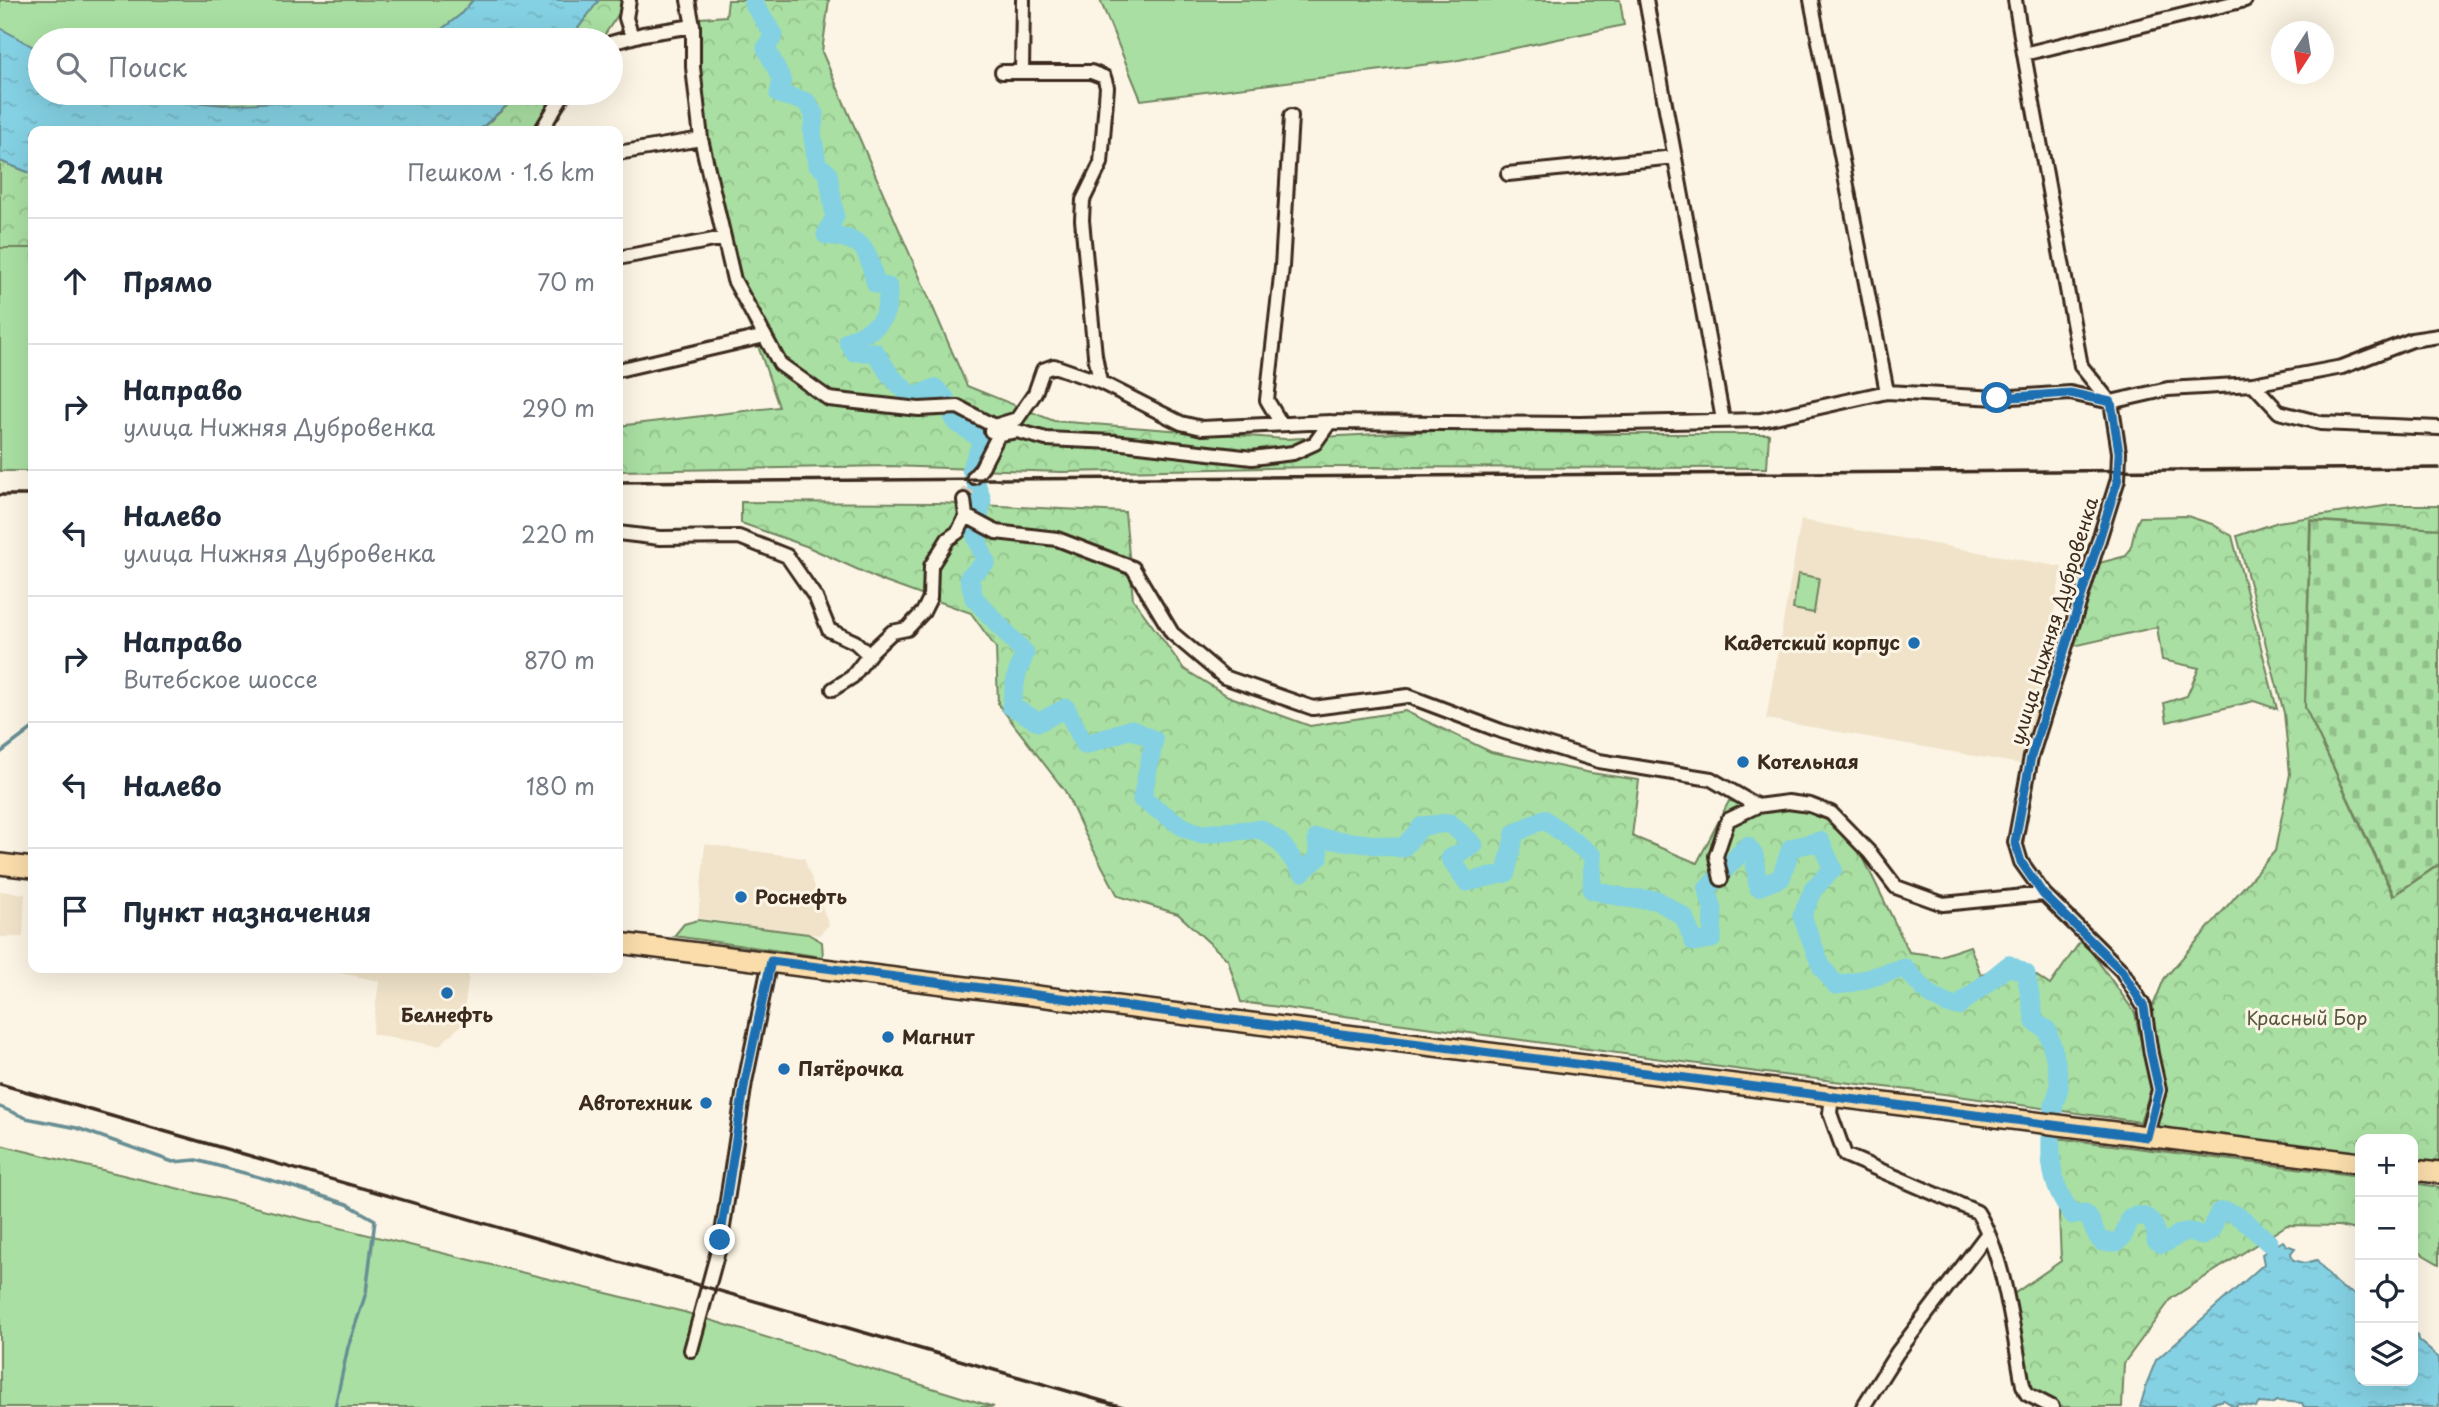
<!DOCTYPE html>
<html lang="ru">
<head>
<meta charset="utf-8">
<style>
	:root { --surface:#fff; --page:#f2f2f3; --text:#1f2937; --muted:#747a83; --line:#e0e1e3 }
	body { margin:0; font-family:"Playpen Sans",sans-serif; background:var(--page); color:var(--text) }
	.controls { position:absolute; right:21px; bottom:21px; display:grid; overflow:hidden; border-radius:14px; box-shadow:0 7px 28px #0002 }
	.controls button { width:63px; height:63px; display:grid; place-items:center; padding:0; border:0; border-bottom:2px solid var(--line); background:var(--surface); color:var(--text); font:35px sans-serif }
	.compass { position:absolute; left:2271px; top:21px; width:63px; height:63px; border-radius:50%; background:var(--surface); box-shadow:0 7px 28px #0002; rotate:192deg }
	.stop { position:absolute; width:21px; height:21px; margin:-16px; border:5px solid #1f6fb2; border-radius:50%; background:#fff }
	.stop.end { background:#1f6fb2; border-color:#fff; box-shadow:0 2px 7px #0008 }
	.list { margin:0; padding:0; list-style:none }
	h2 { display:flex; justify-content:space-between; align-items:center; height:91px; margin:0; padding:0 28px; font-size:30px }
	h2 small { font-size:23px; font-weight:400; color:var(--muted) }
	.list li { display:grid; grid-template-columns:46px 1fr auto; gap:21px; align-items:center; box-sizing:border-box; height:126px; padding:0 28px; border-top:2px solid var(--line) }
	.list b { display:block; font-size:26px; white-space:nowrap }
	.list p { margin:0; font-size:23px; white-space:nowrap; color:var(--muted) }
	.list em { font-size:23px; font-style:normal; color:var(--muted) }
	.icon { flex:none; width:38px; height:38px; fill:none; stroke:currentColor; stroke-width:2; stroke-linecap:round; stroke-linejoin:round }
	.map { position:relative; flex:none; width:2439px; height:1407px; overflow:hidden }
	.search { position:absolute; background:var(--surface); box-shadow:0 7px 28px #0002; left:28px; top:28px; width:595px; height:77px; display:flex; align-items:center; gap:18px; box-sizing:border-box; padding:0 24px; border-radius:38px; color:var(--muted); font-size:26px }
	.panel { position:absolute; background:var(--surface); box-shadow:0 7px 28px #0002; left:28px; top:126px; width:595px; height:847px; border-radius:14px }
	.map>svg:first-child { display:block }
</style>
</head>
<body>
<div class="map">
<svg width="2439" height="1407" viewBox="0 0 2439 1407">
	<defs>
		<pattern id="forest-crowns" width="20" height="18" patternUnits="userSpaceOnUse" patternTransform="scale(1.75)"><rect width="20" height="18" fill="#a9dfa2"/><path d="M2 6a3 3 0 1 1 6 0M12 15a3 3 0 1 1 6 0" fill="none" stroke="#92c08b"/></pattern>
		<pattern id="cemetery-stones" width="16" height="16" patternUnits="userSpaceOnUse" patternTransform="scale(1.75)"><rect width="16" height="16" fill="#a9dfa2"/><path d="M2 7V4a2 2 0 0 1 4 0v3zM10 15v-3a2 2 0 0 1 4 0v3z" fill="#92c08b"/></pattern>
		<pattern id="water-ripples" width="26" height="14" patternUnits="userSpaceOnUse" patternTransform="scale(1.75)"><rect width="26" height="14" fill="#84d1e3"/><path d="M2 4q2-2 4 0t4 0M15 11q2-2 4 0t4 0" fill="none" stroke="#73b4c2"/></pattern>
	</defs>
	<rect width="100%" height="100%" fill="#fcf5e5"/>
	<filter id="ink" filterUnits="userSpaceOnUse"><feTurbulence type="fractalNoise" baseFrequency=".0143" numOctaves="2"/><feDisplacementMap in="SourceGraphic" scale="14" xChannelSelector="R" yChannelSelector="G"/><feConvolveMatrix kernelMatrix="1 2 1 2 8 2 1 2 1" color-interpolation-filters="sRGB"/></filter>
	<g filter="url(#ink)">
		<path fill="#f0e3ca" d="M1801,520L2062,567L2026,765L1766,719Z
			M705,844L804,858L829,925L819,935L698,918Z
			M0,891L25,894L23,937H0Z
			M322,968L419,970L470,968L462,1024L439,1046L372,1034L379,981L321,969Z"/>
		<path fill="#a9dfa2" stroke="#728460" stroke-width="2" d="M0,0H473L460,15L428,40H40V51L0,28Z
			M1100,0H1620L1624,25L1454,61L1141,100Z
			M146,93H323C266,109 203,108 146,93Z
			M0,248H33V471H0Z
			M1798,574L1819,578L1814,613L1793,609Z
			M698,920L808,934L822,942L823,957L674,936L684,924Z
			M0,1145L684,1312L994,1407H0Z"/>
		<path fill="url(#forest-crowns)" stroke="#728460" stroke-width="2" d="M599,0H628L601,40H569Z
			M728,0H829L822,52L967,386L1054,421L1285,439L1450,430L1616,434H1769L1767,468L1318,467L1062,472L889,466L618,471V426L779,407L757,343L732,286L694,144L688,19L726,16Z
			M521,93H565L539,131H479Z
			M0,161L33,174V248H0Z
			M741,502L937,503L1125,512L1133,599L1184,669L1228,696L1310,726L1405,711L1491,752L1591,773L1639,780L1632,836L1697,863L1729,801L1818,813L1858,847L1909,952L1940,956L1970,946L1981,975L2012,959L2050,985L2082,939L2135,1013L2151,1089L2140,1122L1944,1094L1757,1072L1241,1002L1228,960L1178,914L1118,896L1085,834L1065,791L998,704L996,648L971,613L885,582L806,546L741,523Z
			M2391,505H2439V529L2310,520L2305,707L2393,896L2439,865V1166L2413,1163V1139H2360V1157L2152,1133L2165,1093L2153,1043V1006L2164,979L2275,851L2290,774L2284,713L2237,536L2278,522Z
			M2187,516L2212,524L2232,536L2277,709L2254,701L2167,722L2164,703L2187,696L2199,668L2162,660L2157,627L2074,646L2099,563L2126,556C2136,543 2130,533 2140,517Z
			M2056,1138L2360,1176V1231L2339,1226L2287,1225L2172,1298L2124,1363L2122,1407H2033L2008,1298L2061,1261Z
			M2413,1183L2439,1187V1264L2413,1249Z"/>
		<path fill="url(#cemetery-stones)" stroke="#728460" stroke-width="2" d="M2311,521L2439,529V864L2394,895L2305,707Z"/>
		<path fill="url(#water-ripples)" stroke="#678e94" stroke-width="2" d="M473,0H599L569,40H428L460,15Z
			M0,28L40,51V93H146L174,100L223,105L294,101L323,93H521L478,131H33V174L0,161Z
			M2283,1241L2286,1245L2295,1248L2291,1253L2293,1260L2305,1263L2317,1260C2330,1277 2337,1289 2358,1295L2360,1294V1381H2413V1334H2417L2418,1340L2439,1358V1407H2304L2302,1403L2277,1401L2271,1404L2259,1403L2256,1407L2238,1404L2235,1407L2224,1400L2212,1403L2209,1407H2140L2148,1380L2156,1360L2264,1264L2262,1254Z"/>
		<g fill="none" stroke-linecap="round" stroke-linejoin="round">
			<path stroke="#678e94" stroke-width="3.5" d="M0,753L33,728
				M0,1107L26,1118L77,1128L173,1162L196,1160L281,1183L347,1204L375,1220L366,1293L348,1347L335,1407"/>
			<path stroke="#84d1e3" stroke-width="19" d="M755,0L753,3L774,35L766,48L782,80L779,94L807,102L815,116L812,131L817,164L828,173L835,216L826,235C867,240 866,247 876,284L888,287C889,323 878,327 848,341L854,352H875L890,375L913,398L935,388L945,398L956,422L983,440L971,469L982,500L976,537L986,562L969,577L974,598L1025,653L1017,674L1011,706L1039,722L1066,708L1085,745L1131,729L1154,740L1142,799L1183,827L1200,834L1261,829L1280,842L1302,872L1319,857L1317,838L1403,848L1422,826L1450,823L1474,845L1450,858L1467,882L1506,873L1515,833L1544,819L1593,856L1592,890L1626,898L1657,900L1684,917L1694,942L1712,939L1713,909L1707,889L1747,846L1754,855L1758,887L1781,878L1791,848L1820,841L1833,869L1814,888L1802,916L1821,966L1836,985C1860,983 1882,973 1905,968C1920,984 1935,1005 1958,1006L2009,965L2026,974L2035,1022L2047,1030C2052,1044 2060,1074 2059,1088C2058,1094 2055,1099 2054,1105C2049,1145 2046,1182 2073,1215L2085,1214C2094,1221 2093,1234 2102,1242H2117L2123,1236L2131,1217C2148,1212 2157,1224 2156,1240L2161,1244C2173,1243 2177,1230 2190,1232C2195,1232 2198,1235 2203,1236L2211,1230L2219,1212C2236,1207 2257,1233 2269,1243"/>
			<path stroke="#d5ccbd" stroke-width="12" stroke-dasharray="12 6" stroke-linecap="butt" d="M964,500L974,477"/>
			<defs>
				<path id="minor" d="M629,0L626,18L632,37
					M688,0L693,26
					M1646,0L1723,420
					M1811,0L1887,392
					M2015,0L2024,54
					M611,43L643,34L693,26V67L701,139L734,280L780,364L829,399L919,409L958,407L994,426
					M1002,72H1091L1104,77L1107,87L1101,163L1083,200L1082,220L1095,355L1100,382L1181,423L1202,428L1330,422L1580,424L1761,420L1887,392L1997,398L2070,393L2111,402L2168,389L2253,384L2279,412L2321,423L2439,428
					M1022,72L1023,0
					M541,131L564,93
					M618,153L701,139
					M1508,174L1675,157
					M618,258L724,238
					M618,370L765,336
					M2253,384L2342,367L2412,340L2439,336
					M2110,402L2081,366L2024,54L2245,0
					M2111,402L2119,452L2118,479L2031,757L2015,842L2021,862L2044,894L2122,971L2144,1007L2151,1054L2159,1090L2146,1137
					M1280,422L1267,400L1282,267L1291,116
					M991,431L994,426L1017,419L1035,393L1043,370L1054,366L1100,382
					M974,477L981,469L999,434L1017,431L1046,439L1114,442L1252,458L1293,453L1315,443L1330,422
					M966,516L996,532L1057,539L1133,568L1172,633L1224,677L1313,708L1408,696L1501,731L1599,761L1711,779L1757,806
					M618,533L660,538L739,537L787,556L816,598L829,630L855,642L869,655
					M833,689L852,677L872,651L892,632L907,629L923,612L930,598L931,566L948,539L958,532L966,516L964,500
					M1721,879L1716,856L1728,820L1757,806L1788,802L1810,805L1831,813L1870,853L1896,887L1943,904L2044,894
					M1832,1096L1830,1113L1845,1155L1977,1212C2005,1256 2013,1333 2023,1385L2027,1394L2052,1407
					M691,1350L721,1240L745,1082L770,961
					M1863,1407L1897,1353L1988,1233"/>
				<path id="primary" d="M0,864L33,868
					M618,943L2360,1163
					M2413,1170L2439,1173"/>
			</defs>
			<use href="#minor" stroke="#3b2a1e" stroke-width="18"/>
			<use href="#primary" stroke="#3b2a1e" stroke-width="24"/>
			<use href="#minor" stroke="#fcf5e5" stroke-width="12"/>
			<use href="#primary" stroke="#faddab" stroke-width="19"/>
			<path stroke="#3b2a1e" stroke-width="3.5" d="M618,482L2439,468
				M0,495H33
				M0,1084L1123,1407"/>
		</g>
	</g>
	<g fill="none" stroke-linecap="round" stroke-linejoin="round" filter="url(#ink)">
		<path stroke="#1f6fb2" stroke-width="9" d="M720,1240L745,1082L771,961L2147,1137L2159,1090L2151,1054L2144,1007L2122,971L2043,894L2021,862L2015,842L2031,757L2118,479L2119,452L2111,402L2070,393L1997,398"/>
	</g>
	<g fill="#1f6fb2" stroke="#fcf5e5" stroke-width="2.5">
		<circle cx="1914" cy="643" r="7"/>
		<circle cx="1743" cy="762" r="7"/>
		<circle cx="741" cy="897" r="7"/>
		<circle cx="447" cy="993" r="7"/>
		<circle cx="888" cy="1037" r="7"/>
		<circle cx="784" cy="1069" r="7"/>
		<circle cx="706" cy="1103" r="7"/>
	</g>
	<g text-anchor="middle" stroke-width="6" stroke-linejoin="round" paint-order="stroke">
		<g font-size="19" fill="#3b2a1e" stroke="#fcf5e5">
			<text transform="translate(2054 621) rotate(-73)" y="7">улица Нижняя Дубровенка</text>
		</g>
		<g font-size="19" font-weight="bold" fill="#3b2a1e" stroke="#fcf5e5" text-anchor="start">
			<text x="1900" y="650" text-anchor="end">Кадетский корпус</text>
			<text x="1757" y="769">Котельная</text>
			<text x="755" y="904">Роснефть</text>
			<text x="447" y="1022" text-anchor="middle">Белнефть</text>
			<text x="902" y="1044">Магнит</text>
			<text x="798" y="1076">Пятёрочка</text>
			<text x="692" y="1110" text-anchor="end">Автотехник</text>
		</g>
		<g font-size="19" fill="#56573f" stroke="#fcf5e5">
			<text x="2307" y="1025">Красный Бор</text>
		</g>
	</g>
</svg>
<div class="controls">
<button>+</button>
<button>−</button>
<button><svg class="icon" aria-label="locate" viewBox="0 0 24 24"><circle cx="12" cy="12" r="6"/><path d="M12 2v4M12 18v4M2 12h4M18 12h4"/></svg></button>
<button><svg class="icon" aria-label="layers" viewBox="0 0 24 24"><path d="M12 4l9 5-9 5-9-5zM3 14l9 5 9-5"/></svg></button>
</div>
<svg class="compass" viewBox="-18 -18 36 36"><path d="M0-13l5 13h-10z" fill="#e53935"/><path d="M0 13l5-13h-10z" fill="#747a83"/></svg>
<div class="stop" style="left:1997px;top:398px"></div>
<div class="stop end" style="left:720px;top:1240px"></div>
<div class="search"><svg class="icon" aria-label="search" viewBox="0 0 24 24"><circle cx="10" cy="10" r="6"/><path d="M15 15l6 6"/></svg>Поиск</div>
<section class="panel">
<h2>21 мин<small>Пешком · 1.6 km</small></h2>
<ul class="list">
<li><svg class="icon" aria-label="ahead" viewBox="0 0 24 24"><path d="M12 20V5M6 11l6-6 6 6"/></svg><div><b>Прямо</b></div><em>70 m</em></li>
<li><svg class="icon" aria-label="right" viewBox="0 0 24 24"><path d="M7 20v-9h11M14 6l5 5-5 5"/></svg><div><b>Направо</b><p>улица Нижняя Дубровенка</p></div><em>290 m</em></li>
<li><svg class="icon" aria-label="left" viewBox="0 0 24 24"><path d="M17 20v-9H6M10 6l-5 5 5 5"/></svg><div><b>Налево</b><p>улица Нижняя Дубровенка</p></div><em>220 m</em></li>
<li><svg class="icon" aria-label="right" viewBox="0 0 24 24"><path d="M7 20v-9h11M14 6l5 5-5 5"/></svg><div><b>Направо</b><p>Витебское шоссе</p></div><em>870 m</em></li>
<li><svg class="icon" aria-label="left" viewBox="0 0 24 24"><path d="M17 20v-9H6M10 6l-5 5 5 5"/></svg><div><b>Налево</b></div><em>180 m</em></li>
<li><svg class="icon" aria-label="arrive" viewBox="0 0 24 24"><path d="M6 21V4h12l-3 4 3 4H6"/></svg><div><b>Пункт назначения</b></div></li>
</ul>
</section>
</div>
</body>
</html>
